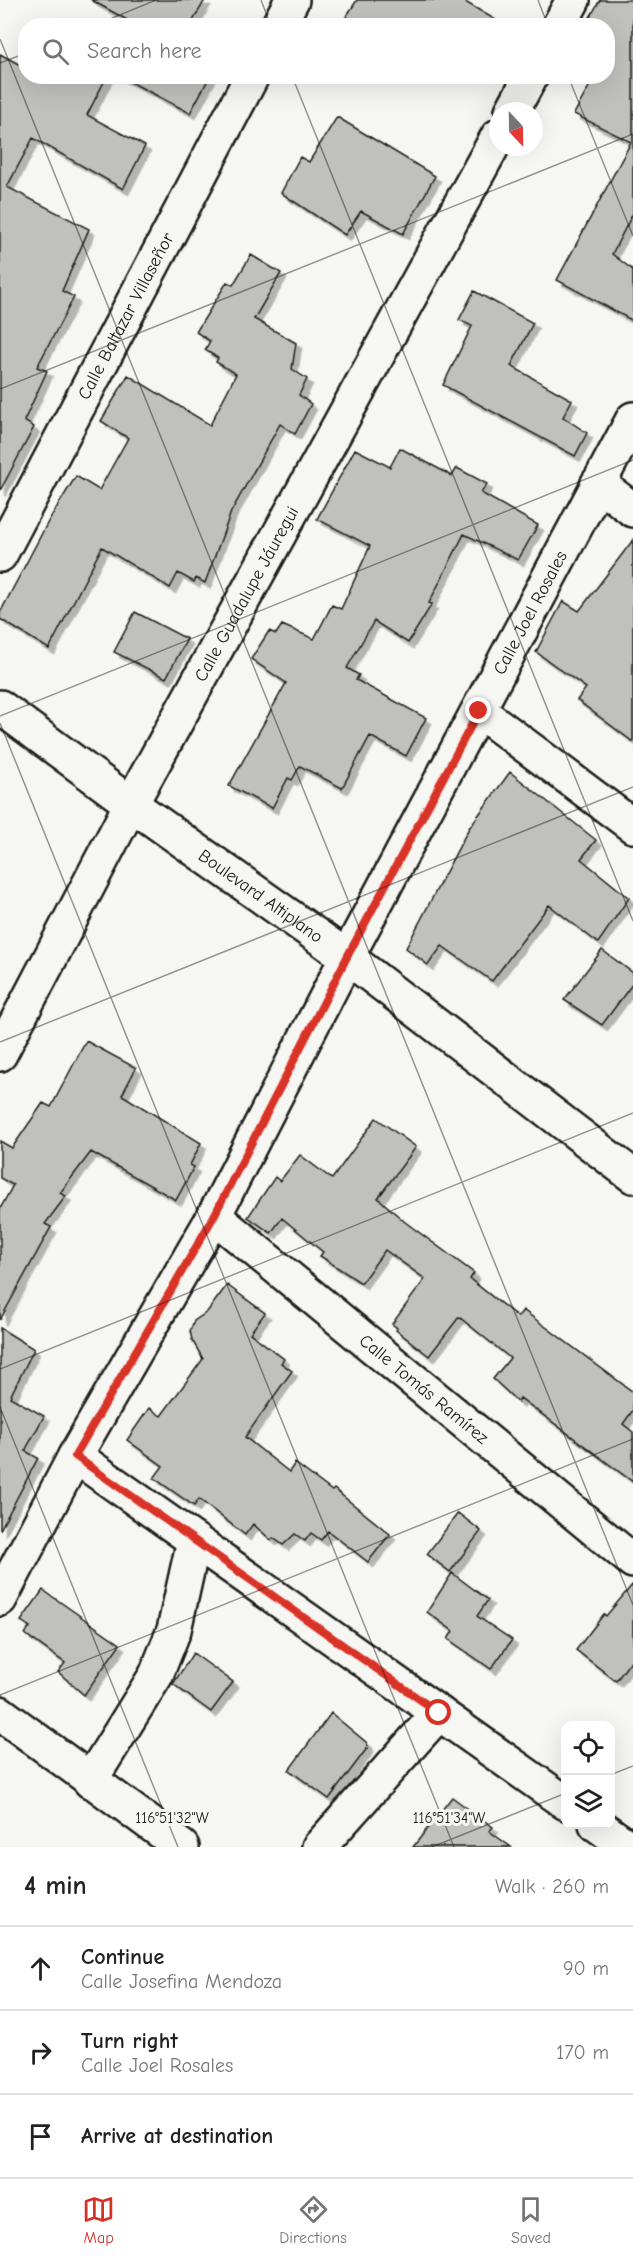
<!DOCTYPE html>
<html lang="en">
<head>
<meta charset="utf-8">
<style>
	:root { --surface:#fff; --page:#f6f6f6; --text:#202124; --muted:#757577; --line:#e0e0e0; --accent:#d93025 }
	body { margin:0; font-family:"Comic Neue",sans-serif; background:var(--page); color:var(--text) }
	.controls { position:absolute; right:18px; bottom:18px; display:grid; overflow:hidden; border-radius:12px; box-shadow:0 6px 24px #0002 }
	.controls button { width:54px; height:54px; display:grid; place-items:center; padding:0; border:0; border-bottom:2px solid var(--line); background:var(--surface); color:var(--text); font:30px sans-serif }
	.compass { position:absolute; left:489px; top:102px; width:54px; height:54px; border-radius:50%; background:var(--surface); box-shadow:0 6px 24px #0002; rotate:158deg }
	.stop { position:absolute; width:18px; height:18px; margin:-14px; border:4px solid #d93025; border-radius:50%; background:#fff }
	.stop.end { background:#d93025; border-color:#fff; box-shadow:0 2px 6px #0008 }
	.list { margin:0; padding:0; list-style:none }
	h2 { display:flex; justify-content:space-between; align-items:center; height:78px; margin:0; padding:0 24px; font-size:26px }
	h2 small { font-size:20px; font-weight:400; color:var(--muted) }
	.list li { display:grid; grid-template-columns:39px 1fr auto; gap:18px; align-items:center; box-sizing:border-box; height:84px; padding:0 24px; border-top:2px solid var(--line) }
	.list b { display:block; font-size:22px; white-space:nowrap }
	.list p { margin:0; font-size:20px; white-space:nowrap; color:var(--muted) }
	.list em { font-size:20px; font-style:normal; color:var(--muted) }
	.icon { flex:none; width:33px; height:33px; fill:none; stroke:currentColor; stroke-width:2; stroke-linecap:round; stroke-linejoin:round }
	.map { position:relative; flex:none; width:633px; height:1847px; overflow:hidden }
	.search { position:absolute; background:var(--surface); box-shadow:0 6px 24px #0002; left:18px; right:18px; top:18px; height:66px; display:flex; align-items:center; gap:15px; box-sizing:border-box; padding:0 21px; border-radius:24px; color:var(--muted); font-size:22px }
	.sheet { height:330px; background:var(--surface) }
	nav { display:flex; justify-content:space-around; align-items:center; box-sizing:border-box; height:84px; border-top:2px solid var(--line); background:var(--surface); font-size:16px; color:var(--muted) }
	nav a { display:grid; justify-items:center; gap:3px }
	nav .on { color:var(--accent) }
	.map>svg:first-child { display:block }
</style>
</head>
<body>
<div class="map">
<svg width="633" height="1847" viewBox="0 0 633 1847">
	<defs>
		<filter id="shadow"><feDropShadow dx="5.5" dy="5.5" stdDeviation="0" flood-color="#0004"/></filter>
	</defs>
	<rect width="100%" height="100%" fill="#f6f6f2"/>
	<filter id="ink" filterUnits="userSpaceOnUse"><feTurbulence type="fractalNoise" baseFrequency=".0167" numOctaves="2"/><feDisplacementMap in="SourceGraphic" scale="12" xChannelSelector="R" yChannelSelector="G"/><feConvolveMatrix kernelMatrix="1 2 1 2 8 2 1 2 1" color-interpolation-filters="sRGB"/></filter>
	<g filter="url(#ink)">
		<path fill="#c0c0bd" stroke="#1c1c1c" stroke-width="1.5" filter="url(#shadow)" d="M91,0H205L190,26H138Z
			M357,0H462L506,26H340Z
			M600,0H633V213L612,254L633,270V321L557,280L631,142L574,114L595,76H608V26H585Z
			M0,54L26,68V76H107L87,115L145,146L123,189L33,138L7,187L89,229L62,291L74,297L37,367L47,371L24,421L34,427L0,491Z
			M119,76H210L190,113Z
			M337,117L435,176L403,234L361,211L345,235L281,193L300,157L309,162Z
			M251,255L281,273L254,319L296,343L292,369L307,379L299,395L311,404L295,434L280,424L231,512L205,583L196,578L194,582L178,573L170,588L102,547L49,649L0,619V613L49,520L76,476L99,490L128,438L101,421L128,375L210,425L236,374L216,362L218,358L205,350L210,341L196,332L227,282L233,285Z
			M474,291L533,323L511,366L572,400L563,417L587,433L575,456L443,385L472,326L459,320Z
			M400,448L452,476L457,468L487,484L481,493L538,525L518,560L464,534L429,603L432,604L408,643L374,621L347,668L359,675L356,680L426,718L406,756L370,736L342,788L300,766L292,780L288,778L272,808L229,786L286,683L251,659L269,631L276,634L282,625L314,639L332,605L341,609L370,546L317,519L355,449L390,467Z
			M633,540V742L577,700L586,688L536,652L563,601L579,611Z
			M135,612L187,639L166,678L114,652Z
			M510,772L596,840L581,859L629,898L598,943L549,905L492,981L442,946L428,965L406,948L469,828Z
			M602,950L633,973V983L602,1025L564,1000Z
			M86,1041L136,1068L122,1095L201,1143L190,1165L194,1167L176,1200L91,1152L60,1193L66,1196L45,1224L51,1227L0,1320V1209L13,1185L0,1178V1141L12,1148L43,1103L51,1107Z
			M376,1118L416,1147L378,1198L405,1222L474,1273L470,1279L518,1317L523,1310L633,1392V1410L623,1424L633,1432V1482L520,1398L518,1402L493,1379L510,1358L459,1317L429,1356L396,1330L397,1328L392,1324L425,1279L385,1250L361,1283L320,1256L323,1252L282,1218L271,1233L248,1217L275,1177L280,1181L300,1155L332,1179Z
			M227,1285L265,1313L250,1333L284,1359L281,1363L292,1371L245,1437L289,1472L295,1463L332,1491L334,1489L390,1534L368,1562L328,1531L321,1540L311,1533L305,1541L295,1534L283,1545L273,1538L271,1540L253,1524L245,1535L199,1499L194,1506L154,1478L163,1466L127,1440L149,1408L161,1416L203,1359L192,1340L190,1331L194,1321L207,1312Z
			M0,1328L34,1349L10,1397L44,1416L25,1451L38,1458L0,1530Z
			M458,1513L481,1531L450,1572L427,1554Z
			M452,1573L488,1600L477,1616L512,1640L491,1669L448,1639L453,1631L427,1612Z
			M633,1584V1658L616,1681L576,1650L604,1614L606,1616Z
			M43,1590L120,1644L84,1695L58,1672L65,1663L25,1634L30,1627L21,1621Z
			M193,1653L233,1682L211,1712L173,1684Z
			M331,1713L367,1743L368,1747L329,1799L289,1770Z
			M452,1797L493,1827L489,1831L511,1847H413Z"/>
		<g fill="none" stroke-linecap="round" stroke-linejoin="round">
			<defs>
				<g id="minor">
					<path d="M278,26L292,0"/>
					<path d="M559,26L573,0"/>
					<path d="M512,111L531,76"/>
					<path d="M598,483L633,510"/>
					<path id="s1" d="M0,555L252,76"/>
					<path id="s2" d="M0,707L131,804L347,957L633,1176"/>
					<path d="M479,711L633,826"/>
					<path id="s3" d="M0,1054L131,804L498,136"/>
					<path id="s4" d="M214,1216L633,1561"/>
					<path d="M75,1456L566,1803"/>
					<path id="s5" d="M0,1599L75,1456L214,1216L347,957L633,419"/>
					<path d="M0,1713L182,1847"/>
					<path d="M90,1781L156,1675L174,1630L194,1540"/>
					<path d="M596,1824L628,1847"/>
					<path d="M319,1847L439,1713"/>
				</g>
			</defs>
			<use href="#minor" stroke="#1c1c1c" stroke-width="38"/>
			<use href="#minor" stroke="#f6f6f2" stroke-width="33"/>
		</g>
	</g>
	<g fill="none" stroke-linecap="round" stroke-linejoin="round" filter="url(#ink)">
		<path stroke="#d93025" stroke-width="8" d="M439,1713L75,1456L214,1216L347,957L479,711"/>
	</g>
	<path fill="none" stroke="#1c1c1c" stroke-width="1.5" stroke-opacity="0.45" d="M261,0L271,26M538,0L548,26M93,26L156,0M0,39L633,1605M0,63L26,53M292,76L633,921M568,76L633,236M0,389L633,134M0,716L633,460M0,723L454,1847M0,1042L633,787M0,1369L633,1113M0,1407L178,1847M0,1695L633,1439M610,1775L633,1766M432,1847L566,1793"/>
	<g text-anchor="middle" stroke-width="6" stroke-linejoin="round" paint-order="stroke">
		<g font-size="18" fill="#1c1c1c" stroke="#f6f6f2">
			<text dy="6" stroke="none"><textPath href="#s1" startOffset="270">Calle Baltazar Villaseñor</textPath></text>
			<text dy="6" stroke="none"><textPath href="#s3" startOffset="522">Calle Guadalupe Jáuregui</textPath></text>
			<text dy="6" stroke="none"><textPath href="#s5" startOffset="1120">Calle Joel Rosales</textPath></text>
			<text dy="6" stroke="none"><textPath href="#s2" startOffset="322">Boulevard Altiplano</textPath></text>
			<text dy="6" stroke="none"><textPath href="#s4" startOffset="272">Calle Tomás Ramírez</textPath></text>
		</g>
	</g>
	<g font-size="15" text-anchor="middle" fill="#1c1c1c" stroke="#f6f6f2" stroke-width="6" stroke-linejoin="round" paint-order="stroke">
		<text x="172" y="1823">116°51'32"W</text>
		<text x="449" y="1823">116°51'34"W</text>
	</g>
</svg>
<div class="controls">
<button><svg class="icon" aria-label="locate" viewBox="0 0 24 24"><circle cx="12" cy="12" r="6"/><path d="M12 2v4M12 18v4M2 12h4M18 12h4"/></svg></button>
<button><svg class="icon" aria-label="layers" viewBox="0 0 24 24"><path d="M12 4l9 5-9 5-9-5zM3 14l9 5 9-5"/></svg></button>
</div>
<svg class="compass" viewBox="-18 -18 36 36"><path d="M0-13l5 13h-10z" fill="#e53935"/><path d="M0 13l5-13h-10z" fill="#757577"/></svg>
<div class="stop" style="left:439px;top:1713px"></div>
<div class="stop end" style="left:479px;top:711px"></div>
<div class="search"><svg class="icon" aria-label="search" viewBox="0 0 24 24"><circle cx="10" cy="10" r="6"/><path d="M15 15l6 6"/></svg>Search here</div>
</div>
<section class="sheet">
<h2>4 min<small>Walk · 260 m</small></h2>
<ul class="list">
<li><svg class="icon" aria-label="ahead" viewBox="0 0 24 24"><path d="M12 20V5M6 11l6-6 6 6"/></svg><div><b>Continue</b><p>Calle Josefina Mendoza</p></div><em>90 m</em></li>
<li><svg class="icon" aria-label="right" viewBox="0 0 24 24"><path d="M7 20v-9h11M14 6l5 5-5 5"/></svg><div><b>Turn right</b><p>Calle Joel Rosales</p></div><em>170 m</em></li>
<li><svg class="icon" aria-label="arrive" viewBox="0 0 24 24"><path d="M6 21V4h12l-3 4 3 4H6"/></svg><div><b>Arrive at destination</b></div></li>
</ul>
</section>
<nav>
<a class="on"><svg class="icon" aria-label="map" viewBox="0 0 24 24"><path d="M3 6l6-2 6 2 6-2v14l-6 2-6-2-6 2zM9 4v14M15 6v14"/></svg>Map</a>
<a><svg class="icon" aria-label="directions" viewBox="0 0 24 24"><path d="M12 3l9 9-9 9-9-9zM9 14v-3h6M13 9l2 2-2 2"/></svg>Directions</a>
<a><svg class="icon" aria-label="saved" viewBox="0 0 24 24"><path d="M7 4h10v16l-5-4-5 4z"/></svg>Saved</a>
</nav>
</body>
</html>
